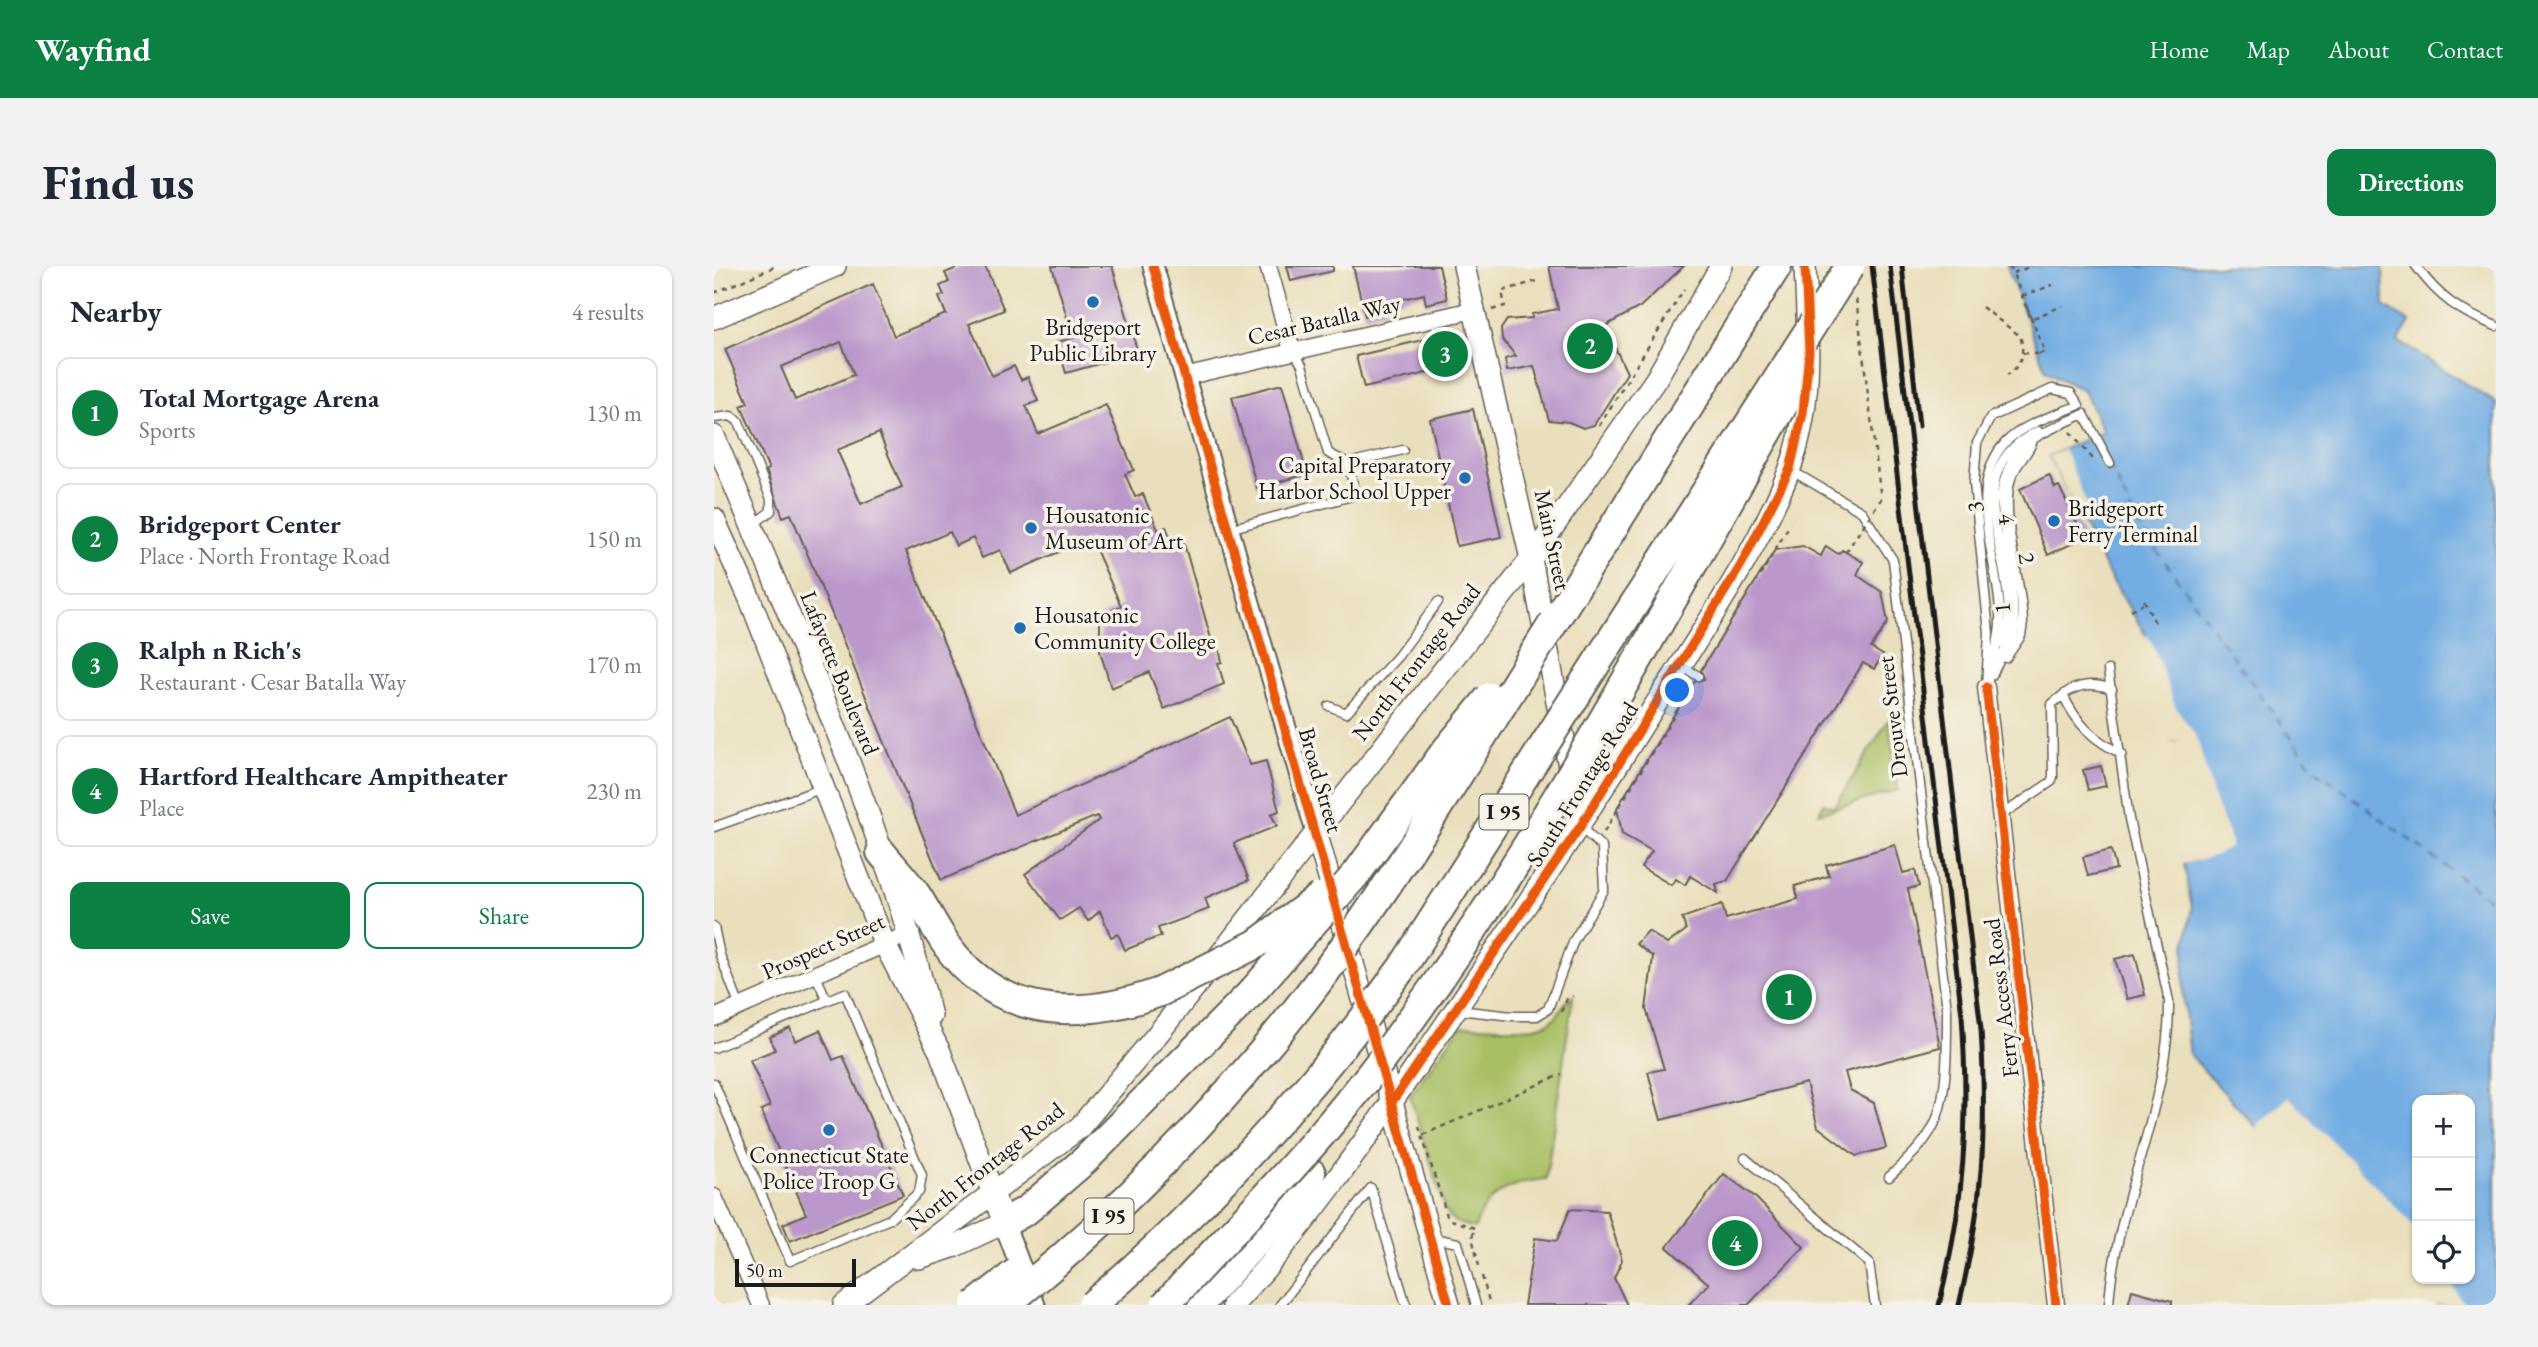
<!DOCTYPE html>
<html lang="en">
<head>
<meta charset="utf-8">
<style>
	:root { --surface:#fff; --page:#f2f2f3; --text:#1f2937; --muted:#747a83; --line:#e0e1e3; --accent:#0b8043 }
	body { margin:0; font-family:"EB Garamond",serif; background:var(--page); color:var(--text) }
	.controls { position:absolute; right:21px; bottom:21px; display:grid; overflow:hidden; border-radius:14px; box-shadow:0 2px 5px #0004 }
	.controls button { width:63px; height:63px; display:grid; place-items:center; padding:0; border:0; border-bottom:2px solid var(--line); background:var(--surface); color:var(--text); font:35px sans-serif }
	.scale { position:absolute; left:21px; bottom:18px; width:121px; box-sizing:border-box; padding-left:7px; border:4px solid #1c1c1c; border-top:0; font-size:19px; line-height:24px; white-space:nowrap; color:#1c1c1c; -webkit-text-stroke:5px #f7f3e8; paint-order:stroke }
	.you { position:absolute; left:964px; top:425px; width:24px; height:24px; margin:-18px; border:5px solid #fff; border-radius:50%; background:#1a73e8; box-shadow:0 0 0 10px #1a73e833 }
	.badge { display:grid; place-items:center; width:46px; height:46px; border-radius:50%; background:var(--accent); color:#fff; font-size:23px; font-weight:700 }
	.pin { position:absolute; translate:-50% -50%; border:4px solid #fff; box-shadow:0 2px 7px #0006 }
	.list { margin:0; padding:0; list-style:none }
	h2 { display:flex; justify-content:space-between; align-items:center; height:91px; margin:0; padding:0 28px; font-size:30px }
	h2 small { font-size:23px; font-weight:400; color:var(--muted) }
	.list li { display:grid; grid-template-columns:46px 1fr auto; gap:21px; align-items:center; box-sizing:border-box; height:112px; margin:0 14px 14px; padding:0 14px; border:2px solid var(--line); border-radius:14px }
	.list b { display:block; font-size:26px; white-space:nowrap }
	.list p { margin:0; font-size:23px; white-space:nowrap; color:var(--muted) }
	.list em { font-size:23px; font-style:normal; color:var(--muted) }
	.actions { display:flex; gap:14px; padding:21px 28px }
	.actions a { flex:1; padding:16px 0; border:2px solid var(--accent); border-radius:14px; text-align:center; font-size:24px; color:var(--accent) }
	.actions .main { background:var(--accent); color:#fff }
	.icon { flex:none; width:38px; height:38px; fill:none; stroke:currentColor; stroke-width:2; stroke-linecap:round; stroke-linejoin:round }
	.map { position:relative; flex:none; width:1782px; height:1039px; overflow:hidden; border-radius:14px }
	header { display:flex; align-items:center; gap:42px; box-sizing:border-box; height:98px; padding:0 35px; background:var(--accent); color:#fff }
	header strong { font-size:33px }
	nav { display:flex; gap:38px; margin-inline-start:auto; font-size:24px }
	.intro { display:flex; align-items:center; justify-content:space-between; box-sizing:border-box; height:168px; padding:0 42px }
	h1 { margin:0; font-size:49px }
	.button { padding:18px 32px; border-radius:14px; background:var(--accent); color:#fff; font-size:24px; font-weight:700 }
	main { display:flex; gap:42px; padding:0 42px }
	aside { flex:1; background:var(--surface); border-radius:14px; box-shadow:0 2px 5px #0004 }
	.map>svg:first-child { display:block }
</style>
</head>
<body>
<header>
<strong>Wayfind</strong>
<nav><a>Home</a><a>Map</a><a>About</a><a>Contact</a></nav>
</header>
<div class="intro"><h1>Find us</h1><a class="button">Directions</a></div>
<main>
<aside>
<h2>Nearby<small>4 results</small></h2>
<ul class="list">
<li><span class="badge">1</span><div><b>Total Mortgage Arena</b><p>Sports</p></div><em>130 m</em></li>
<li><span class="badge">2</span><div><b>Bridgeport Center</b><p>Place · North Frontage Road</p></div><em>150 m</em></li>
<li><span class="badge">3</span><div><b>Ralph n Rich's</b><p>Restaurant · Cesar Batalla Way</p></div><em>170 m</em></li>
<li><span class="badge">4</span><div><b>Hartford Healthcare Ampitheater</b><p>Place</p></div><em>230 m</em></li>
</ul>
<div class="actions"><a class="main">Save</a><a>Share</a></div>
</aside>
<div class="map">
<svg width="1782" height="1039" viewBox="0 0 1782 1039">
	<rect width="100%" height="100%" fill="#f7f3e8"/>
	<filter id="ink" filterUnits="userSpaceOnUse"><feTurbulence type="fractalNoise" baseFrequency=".0143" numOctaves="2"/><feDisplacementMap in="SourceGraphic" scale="14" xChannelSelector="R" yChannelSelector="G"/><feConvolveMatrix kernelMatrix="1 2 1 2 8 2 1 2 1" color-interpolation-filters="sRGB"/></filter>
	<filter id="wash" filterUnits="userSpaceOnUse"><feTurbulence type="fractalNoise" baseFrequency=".00686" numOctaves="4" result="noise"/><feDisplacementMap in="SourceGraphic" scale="28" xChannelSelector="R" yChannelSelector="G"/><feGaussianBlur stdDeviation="1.57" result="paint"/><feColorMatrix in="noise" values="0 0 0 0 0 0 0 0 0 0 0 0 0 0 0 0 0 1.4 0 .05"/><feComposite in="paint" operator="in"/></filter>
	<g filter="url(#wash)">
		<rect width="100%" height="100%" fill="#eadfbc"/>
		<path fill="#a8bf64" stroke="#626e40" stroke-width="2" d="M1175,453L1184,524L1105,547L1110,537L1120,541Z
			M859,730L832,913C798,916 771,927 761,962C744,958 736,957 730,940L696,830L746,761C774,756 808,769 834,757C847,750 848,736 859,730Z"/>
		<path fill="#73ade3" stroke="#486480" stroke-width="2" fill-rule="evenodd" d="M1293,0H1669L1670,40L1696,56L1684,75L1782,137V1039H1723L1711,1026L1693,997L1684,963L1567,863H1544L1476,789L1469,726L1471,680L1478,642L1470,598L1507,585L1511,572L1469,474L1457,475L1430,384L1432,369L1395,309L1335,190L1389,165L1370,125L1332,105ZM1703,834H1756V1013H1703Z"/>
		<path fill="#eadfbc" d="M1350,183L1376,246L1365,251L1335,190Z
			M1432,369L1438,376L1461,440L1483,472L1501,536L1517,575V580L1505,588L1471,598L1470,595L1503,585L1507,572L1466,475H1453L1428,430L1424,399L1428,375Z
			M1575,831L1703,963V1013H1734L1750,1038L1755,1035L1758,1039H1718L1690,998L1679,963L1666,951L1659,958H1655L1566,866L1547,867L1541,861Z"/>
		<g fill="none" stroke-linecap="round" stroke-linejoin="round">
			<path stroke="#3f566c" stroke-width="2" stroke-dasharray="9 7" stroke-linecap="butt" d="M1396,199L1421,254L1599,502L1782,638"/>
		</g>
		<g id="blocks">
			<path fill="#bb98cb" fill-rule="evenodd" d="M248,0H271L290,44L255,58L278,110L300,100L307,114L314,111L324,135L312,140L324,168L392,139L420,204L411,208L421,231L429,228L444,264L452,261L459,278L469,274L500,383L505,382L508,396L504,397L510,418L450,443L435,406L397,422L386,385V350L407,340L377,272L297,307L286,284L268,292L259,272L242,280L236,266L192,285L301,549L516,451L536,499L552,495L565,545L557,548L563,560L520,577L535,614L491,632L495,643L444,662L447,670L411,684L404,668L397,671L386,645L374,655L365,642L346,654L311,608L385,554L383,550L227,614L77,248L69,251L64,238L52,204L55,203L27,140L34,137L11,83L159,18L180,70L232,48L225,31L230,29L226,20L235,16L231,7ZM127,76L140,109L81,134L67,101ZM165,167L188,221L147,238L123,184Z
				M338,0H398L424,87L352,107L343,76L359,72Z
				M573,0H619V5L577,15Z
				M639,0H725L733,33L712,38L710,28L668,38L673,44L651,50Z
				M835,0H970L926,41L891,60L913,107L880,159L869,162L855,156L835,154L820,100L793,105L791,93L802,90L788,73L787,63L793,54L818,52V48L844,43Z
				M742,66L750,98L650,122L642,90Z
				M568,118L593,208L543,222L518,131Z
				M759,143L787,271L743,280L716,153Z
				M1335,209L1341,222L1345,220L1370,272L1334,289L1306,223Z
				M1089,280L1107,290L1112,280L1124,288L1128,284L1149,296L1143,309L1168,326L1174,356L1157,382L1169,389L1160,403L1149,397L1013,615L1002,618L1004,627L976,610L971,619L962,613L957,619L927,601L938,585L908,568L903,542L980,416L990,413L987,404L1061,284Z
				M1387,500L1392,520L1374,524L1369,504Z
				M1181,579L1189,607L1201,604L1205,620L1194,623L1226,781L1131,806L1136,824L1160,837L1172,882L1142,890L1104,861L1092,817L947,854L934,806L950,803L932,743L939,691L922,678L934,665L953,678L972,664L968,652L1008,638L1012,653L1084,633L1081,620L1115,610L1112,599Z
				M1397,584L1402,603L1374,610L1369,591Z
				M1421,688L1431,729L1413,733L1401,693Z
				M76,762L81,775L106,764L119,794L129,790L189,929L76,975L69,958L92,948L47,844L56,840L36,794L61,784L56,771Z
				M1010,908L1040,930L1090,981L1034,1039H974L995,1018L953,981Z
				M856,943L893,945L908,994L900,1012L913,1039H810L821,972L843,975Z
				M1418,1024L1458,1035V1039H1414Z"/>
		</g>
	</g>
	<g filter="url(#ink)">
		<use href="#blocks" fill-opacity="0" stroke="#646054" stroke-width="2"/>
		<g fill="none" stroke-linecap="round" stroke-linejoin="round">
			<defs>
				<path id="service" d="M1702,0C1725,32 1746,46 1782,60
					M580,86L588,99L614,187L634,197
					M1338,123L1357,127L1365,139C1342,149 1311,157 1293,175C1247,220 1289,303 1286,358C1285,378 1277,401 1272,421L1275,367L1260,217L1263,177L1277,151Z
					M0,152L17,150L25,156L57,233V245L40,258
					M1078,205L1148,246L1179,294L1233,743C1233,776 1234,821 1223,852C1214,876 1193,894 1175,911
					M515,263L642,229L634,197L689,184
					M1289,379C1316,311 1231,208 1324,165
					M1292,392L1307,370L1309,357C1308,316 1287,254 1296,216C1300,198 1314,190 1319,174
					M968,400L984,410
					M1394,404L1415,553L1455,735C1456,839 1401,935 1395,1039
					M1278,409L1299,368L1301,358L1287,232C1293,177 1325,169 1370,148L1396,197
					M1398,423C1380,417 1365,417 1349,429C1363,458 1379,474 1408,488
					M615,440L632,447L684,390L724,336
					M1286,550L1337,516L1339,511L1338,438L1349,429
					M0,561L109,522
					M0,661L6,689L26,741
					M101,708L113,734
					M744,744L798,750H823L834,743L860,674L890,624L888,581L866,561
					M0,782L131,727L208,909L205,926L176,953L76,995L0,817
					M1031,892L1155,997L1161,1039
					M719,972L744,977L762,1039
					M566,1039L657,922L692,1039"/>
				<path id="minor" d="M554,0L578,84
					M470,111L759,44
					M1272,421L1342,1039
					M0,752L197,667
					M0,931L47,1039"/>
				<path id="tertiary" d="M439,0L602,566
					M290,957L321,1039"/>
				<path id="secondary" d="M750,0L817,293L866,561
					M0,52L121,0
					M0,170C78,360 168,550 217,750
					M0,253L36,333L170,677L226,786L290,957L241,980L205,992
					M602,566L735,1039
					M130,1039L365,862L447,764L817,293L942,113L1007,0
					M519,1039C597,955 660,862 725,768C792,669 860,570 923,468C973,387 1040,294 1075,205C1100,141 1094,67 1091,0"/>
				<path id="motorway" d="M840,356L1063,0
					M167,586C178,600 191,613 201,627C215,648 225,671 241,690C295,755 373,752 446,726
					M290,957L313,944L371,894L538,726
					M485,1039L565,950L597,907"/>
			</defs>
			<use href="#service" stroke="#646054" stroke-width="11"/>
			<use href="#minor" stroke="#646054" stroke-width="19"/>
			<use href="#tertiary" stroke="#646054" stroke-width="23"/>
			<use href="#secondary" stroke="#646054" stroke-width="24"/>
			<use href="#motorway" stroke="#646054" stroke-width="32"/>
			<path stroke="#646054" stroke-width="2.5" stroke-dasharray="5 5" stroke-linecap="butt" d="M1296,0L1317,53L1348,40
				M1299,7L1318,0
				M0,27L62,0
				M1308,30L1339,19
				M1268,41L1306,70C1311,85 1308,100 1293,109
				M778,44L791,40L788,25L827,14
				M1309,87L1325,88
				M885,160L970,23
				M1356,166L1379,193
				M821,226L830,236L835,234
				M1046,310L1076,258
				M1430,334L1441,357
				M1417,344L1429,338
				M890,566L978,420
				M847,746L853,733L859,730
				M705,860L734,953L761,962L758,971L765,1000
				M709,869L848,808
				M768,1010L776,1039"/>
			<use href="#service" stroke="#fff" stroke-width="8"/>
			<use href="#minor" stroke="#fff" stroke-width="16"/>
			<use href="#tertiary" stroke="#fff" stroke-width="19"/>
			<use href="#secondary" stroke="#fff" stroke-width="21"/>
			<use href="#motorway" stroke="#fff" stroke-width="28"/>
			<path stroke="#1c1c1c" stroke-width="5" d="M1158,0L1248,749C1255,855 1251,935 1225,1039
				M1176,0L1267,763C1273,865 1269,939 1245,1039
				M1188,0L1205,160"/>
			<defs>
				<path id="motorway-bridge" d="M446,726L542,678L606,631
					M538,726L643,607L730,487L776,431
					M261,1039L304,1005
					M291,1039C426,932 545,801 645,660C714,561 776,457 840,356
					M378,1039C495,939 597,826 688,702L1136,0
					M451,1039C523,960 600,883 665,797C826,583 951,343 1085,112"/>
			</defs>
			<use href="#motorway-bridge" stroke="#646054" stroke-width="32" stroke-linecap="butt"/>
			<path stroke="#646054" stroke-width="2.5" stroke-dasharray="5 5" stroke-linecap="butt" d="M1313,41L1331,86L1325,88
				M1132,286L1167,233L1142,32"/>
			<use href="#motorway-bridge" stroke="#fff" stroke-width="28"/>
			<defs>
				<path id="cycleway" d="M439,0L735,1039
					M1272,421L1342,1039
					M678,836L866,561L1027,299L1076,203L1089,147L1095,86L1091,0"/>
			</defs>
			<use href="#cycleway" stroke="#f7f3e8" stroke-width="13"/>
			<use href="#cycleway" stroke="#e8590c" stroke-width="9"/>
		</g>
	</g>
	<g fill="#1f6fb2" stroke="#f7f3e8" stroke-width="2.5">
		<circle cx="379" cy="36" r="7"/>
		<circle cx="751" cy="212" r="7"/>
		<circle cx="1340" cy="255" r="7"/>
		<circle cx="317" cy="262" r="7"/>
		<circle cx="306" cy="362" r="7"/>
		<circle cx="115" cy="864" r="7"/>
	</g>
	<g text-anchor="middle" stroke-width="7" stroke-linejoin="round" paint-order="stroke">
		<g fill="#f7f3e8" stroke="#5e5c59" stroke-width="2">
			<rect x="765.5" y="528.5" width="49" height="35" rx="5"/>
			<rect x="370.5" y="932.5" width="49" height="35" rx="5"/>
		</g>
		<g font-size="21" font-weight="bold" fill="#1c1c1c">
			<text x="790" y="553">I 95</text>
			<text x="395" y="957">I 95</text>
		</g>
		<g font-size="23" fill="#1c1c1c" stroke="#f7f3e8">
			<text transform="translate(610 54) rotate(-13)" y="8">Cesar Batalla Way</text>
			<text transform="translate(1261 241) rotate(-93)" y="8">3</text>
			<text transform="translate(1293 253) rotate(83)" y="8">4</text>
			<text transform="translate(839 274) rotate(78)" y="8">Main Street</text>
			<text transform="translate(1313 292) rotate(83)" y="8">2</text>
			<text transform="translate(1288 342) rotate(-96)" y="8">1</text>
			<text transform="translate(702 396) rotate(-52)" y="8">North Frontage Road</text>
			<text transform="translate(126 407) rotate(68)" y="8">Lafayette Boulevard</text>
			<text transform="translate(1178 451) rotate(-97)" y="8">Drouve Street</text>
			<text transform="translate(607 514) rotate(74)" y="8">Broad Street</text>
			<text transform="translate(868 518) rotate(-58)" y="8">South Frontage Road</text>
			<text transform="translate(109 680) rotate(-24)" y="8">Prospect Street</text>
			<text transform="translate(1287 732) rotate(-97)" y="8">Ferry Access Road</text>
			<text transform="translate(271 900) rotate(-38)" y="8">North Frontage Road</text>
		</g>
		<g font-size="23" fill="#1c1c1c" stroke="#f7f3e8" text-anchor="start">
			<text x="379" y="69" text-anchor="middle">Bridgeport<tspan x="379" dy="26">Public Library</tspan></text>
			<text x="737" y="207" text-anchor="end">Capital Preparatory<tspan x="737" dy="26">Harbor School Upper</tspan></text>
			<text x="1354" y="250">Bridgeport<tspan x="1354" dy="26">Ferry Terminal</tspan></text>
			<text x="331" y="257">Housatonic<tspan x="331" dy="26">Museum of Art</tspan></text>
			<text x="320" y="357">Housatonic<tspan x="320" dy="26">Community College</tspan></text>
			<text x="115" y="897" text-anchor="middle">Connecticut State<tspan x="115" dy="26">Police Troop G</tspan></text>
		</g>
	</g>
</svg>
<div class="controls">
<button>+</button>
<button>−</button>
<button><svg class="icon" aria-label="locate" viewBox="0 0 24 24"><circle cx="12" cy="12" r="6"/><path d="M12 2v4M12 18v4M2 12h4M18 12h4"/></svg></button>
</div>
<div class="scale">50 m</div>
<div class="you"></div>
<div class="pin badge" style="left:1075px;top:731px">1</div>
<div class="pin badge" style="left:876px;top:80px">2</div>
<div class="pin badge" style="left:731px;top:88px">3</div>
<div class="pin badge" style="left:1021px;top:977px">4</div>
</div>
</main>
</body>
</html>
